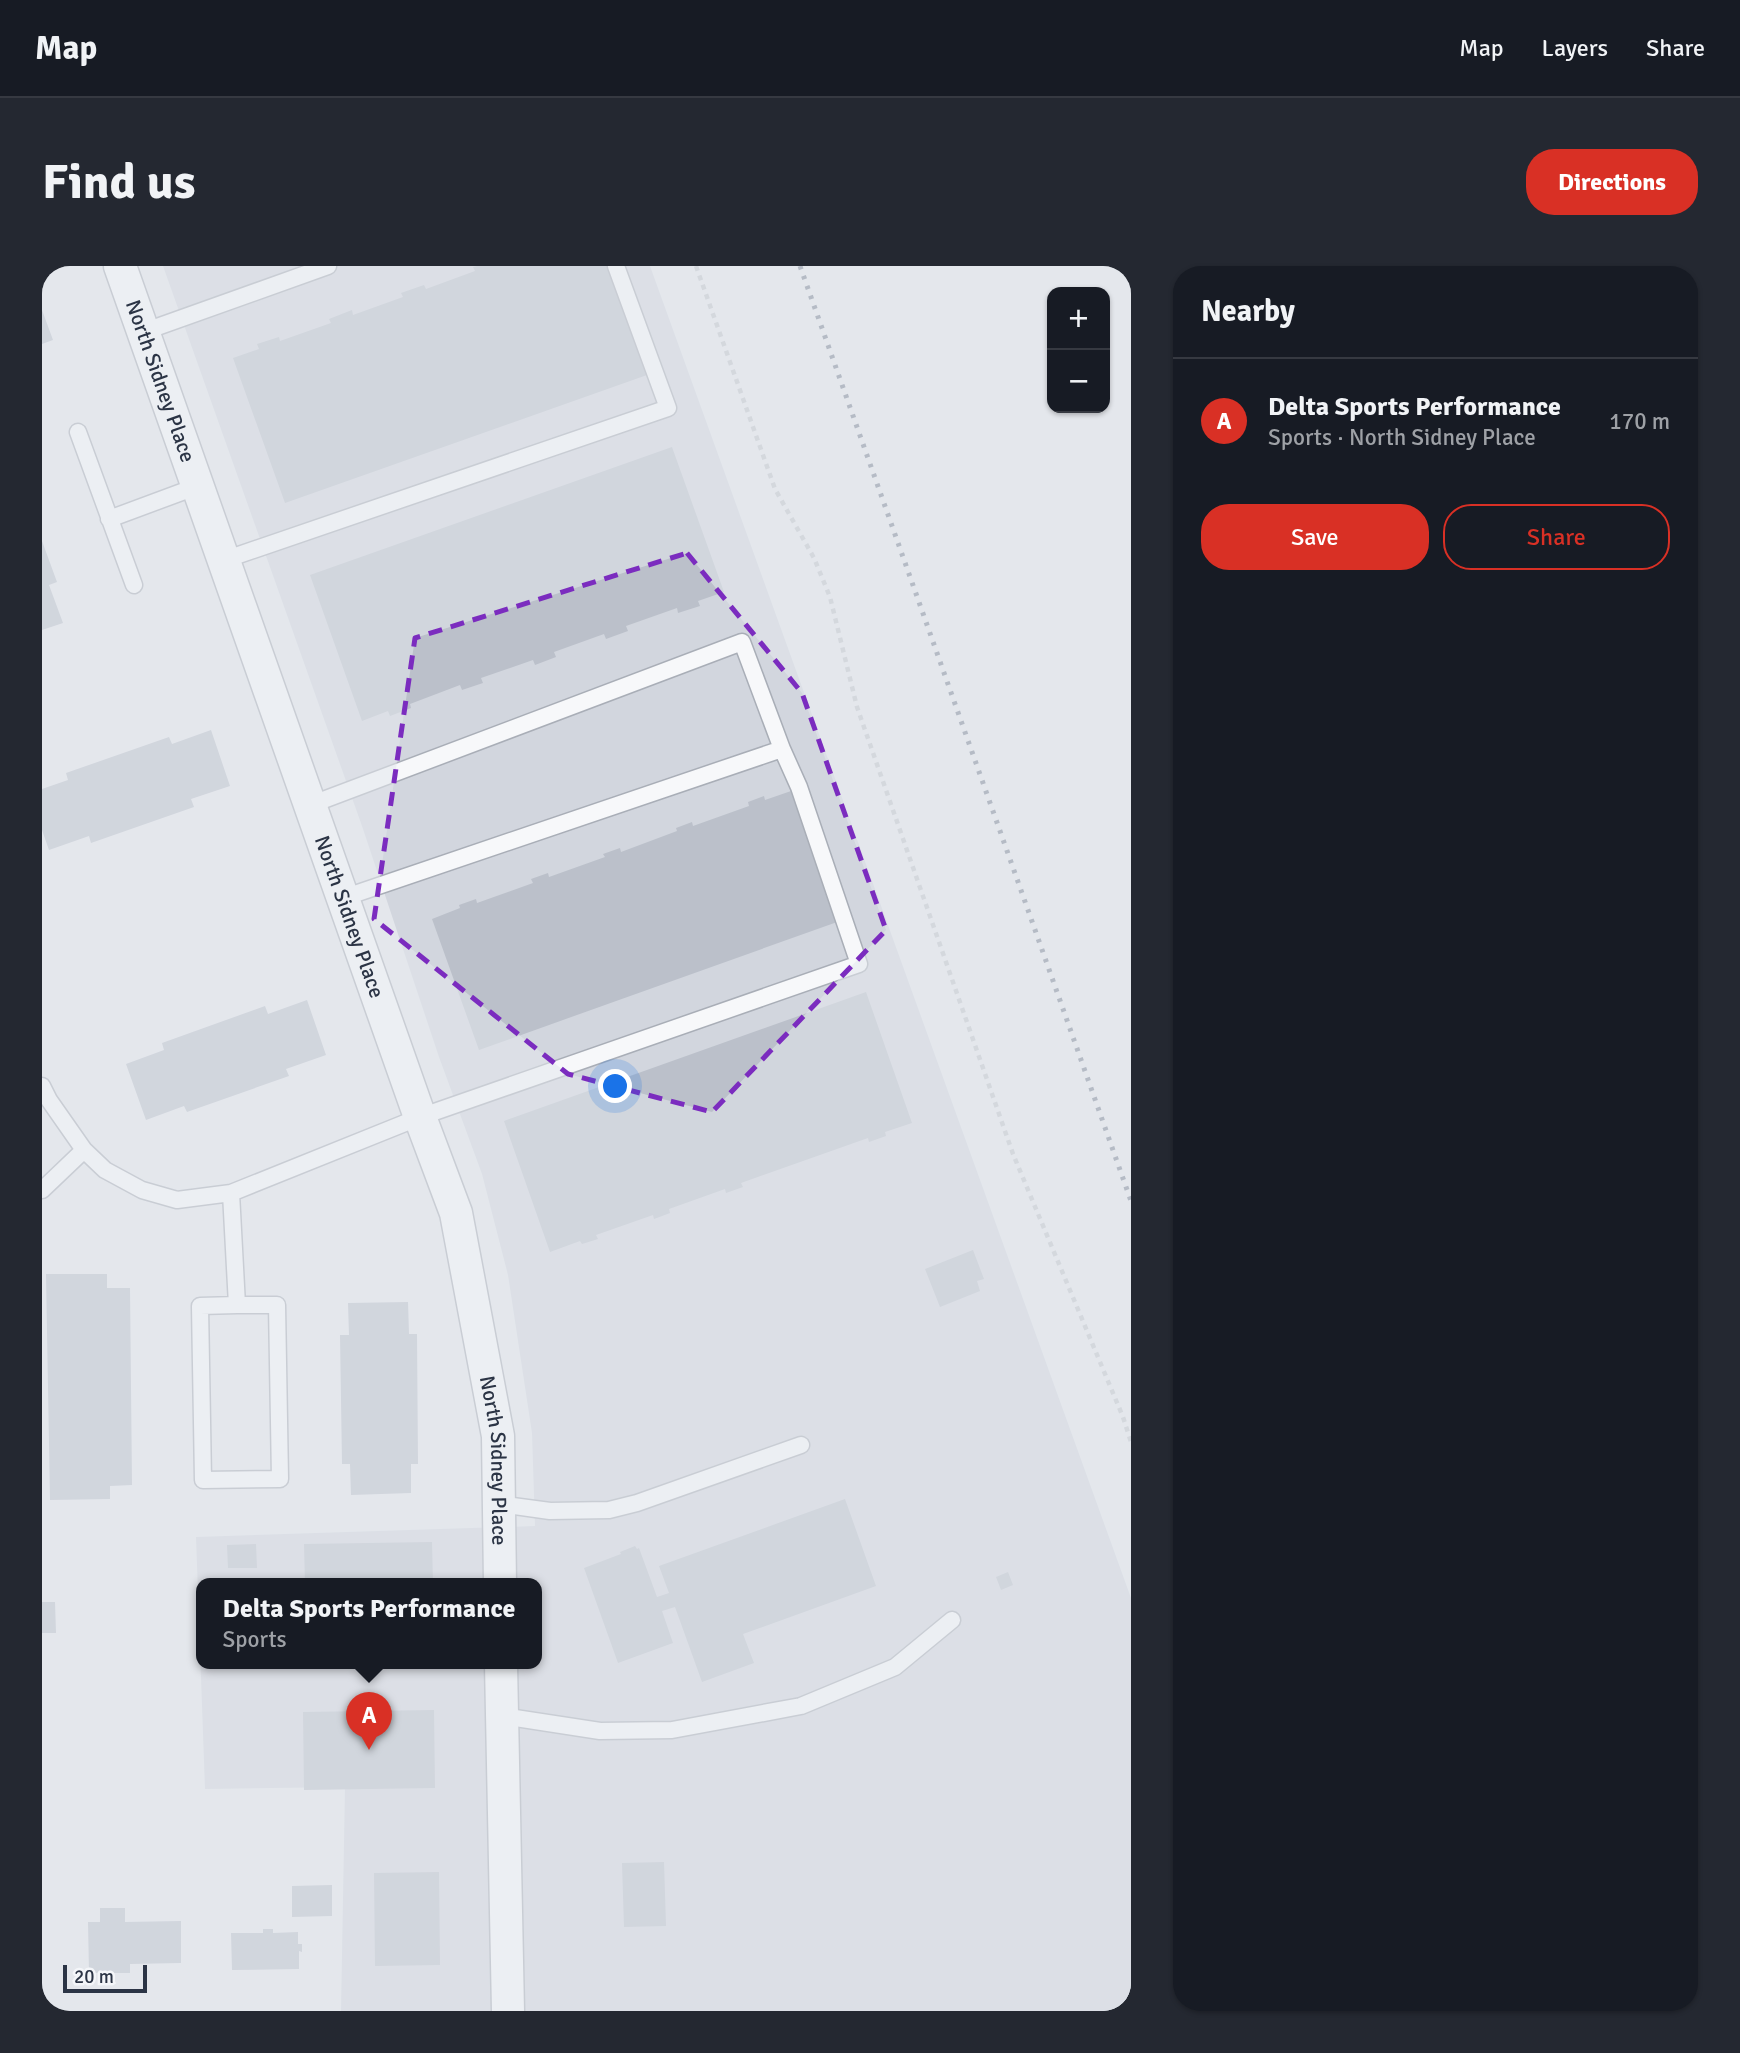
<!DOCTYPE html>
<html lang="en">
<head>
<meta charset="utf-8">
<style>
	:root { --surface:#171b24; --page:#242831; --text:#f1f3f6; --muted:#9ea1a6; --line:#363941; --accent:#d93025 }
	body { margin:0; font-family:Signika,sans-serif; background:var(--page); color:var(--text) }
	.controls { position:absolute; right:21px; top:21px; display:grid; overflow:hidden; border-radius:14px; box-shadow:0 2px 5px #0004 }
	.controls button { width:63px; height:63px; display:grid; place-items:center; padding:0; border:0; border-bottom:2px solid var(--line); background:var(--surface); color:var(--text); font:35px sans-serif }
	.scale { position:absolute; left:21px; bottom:18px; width:84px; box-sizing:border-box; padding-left:7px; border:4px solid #2b3445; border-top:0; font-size:19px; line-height:24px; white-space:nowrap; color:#2b3445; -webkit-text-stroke:5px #f4f6f9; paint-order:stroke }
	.you { position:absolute; left:574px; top:821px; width:24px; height:24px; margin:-18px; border:5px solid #fff; border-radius:50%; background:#1a73e8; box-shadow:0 0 0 10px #1a73e833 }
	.badge { display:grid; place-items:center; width:46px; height:46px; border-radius:50%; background:var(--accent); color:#fff; font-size:23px; font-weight:700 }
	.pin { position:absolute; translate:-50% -58px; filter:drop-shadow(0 2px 4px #0008) }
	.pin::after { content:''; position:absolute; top:37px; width:24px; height:21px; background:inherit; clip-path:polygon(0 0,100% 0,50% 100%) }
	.popup { position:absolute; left:154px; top:1312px; width:346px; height:91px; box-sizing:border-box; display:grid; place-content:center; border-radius:14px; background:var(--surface); filter:drop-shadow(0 2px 5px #0005); font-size:23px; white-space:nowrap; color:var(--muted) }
	.popup b { font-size:26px; color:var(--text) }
	.popup::after { content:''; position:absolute; left:50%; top:100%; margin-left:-14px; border:14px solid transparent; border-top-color:var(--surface) }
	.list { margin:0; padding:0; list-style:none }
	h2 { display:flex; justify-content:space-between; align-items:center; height:91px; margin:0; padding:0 28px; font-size:30px }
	h2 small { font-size:23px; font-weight:400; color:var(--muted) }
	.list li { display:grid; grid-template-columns:46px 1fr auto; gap:21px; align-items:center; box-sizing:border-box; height:126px; padding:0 28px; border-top:2px solid var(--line) }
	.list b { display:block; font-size:26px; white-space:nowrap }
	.list p { margin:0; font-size:23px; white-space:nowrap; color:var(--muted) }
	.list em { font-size:23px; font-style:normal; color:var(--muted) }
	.actions { display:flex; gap:14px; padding:21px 28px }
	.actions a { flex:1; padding:16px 0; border:2px solid var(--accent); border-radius:28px; text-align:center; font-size:24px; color:var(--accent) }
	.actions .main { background:var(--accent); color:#fff }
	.map { position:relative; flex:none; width:1089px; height:1745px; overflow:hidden; border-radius:28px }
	header { display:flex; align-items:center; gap:42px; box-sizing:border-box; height:98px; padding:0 35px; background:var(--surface); border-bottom:2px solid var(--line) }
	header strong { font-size:33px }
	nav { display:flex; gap:38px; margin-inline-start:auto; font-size:24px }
	.intro { display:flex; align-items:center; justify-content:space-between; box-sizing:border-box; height:168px; padding:0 42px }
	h1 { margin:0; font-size:49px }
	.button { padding:18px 32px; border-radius:28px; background:var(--accent); color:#fff; font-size:24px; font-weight:700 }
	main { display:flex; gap:42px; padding:0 42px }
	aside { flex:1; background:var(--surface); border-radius:28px; box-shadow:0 2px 5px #0004 }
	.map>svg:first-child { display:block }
</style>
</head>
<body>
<header>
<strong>Map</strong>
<nav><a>Map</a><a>Layers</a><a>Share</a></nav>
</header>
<div class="intro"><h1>Find us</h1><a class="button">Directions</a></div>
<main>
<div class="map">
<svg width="1089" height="1745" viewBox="0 0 1089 1745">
	<rect width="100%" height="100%" fill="#e4e7ec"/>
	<path fill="#d2d6de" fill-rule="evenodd" d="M121,0H608L1089,1332V1745H299L303,1521L163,1523L154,1271L493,1260L490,1167L466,1009L440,908L397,791L320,560ZM159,1318H495V1398H159Z"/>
	<path fill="#bbc0ca" d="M435,0H566L605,109L243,237L191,92L217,83L215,78L237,71L238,75L289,57L287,53L310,44L311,49L361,31L359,27L382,19L384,23L433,5L431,1Z
		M0,44L11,74L0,78Z
		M630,181L682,326L656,335L658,340L636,347L635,342L584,360L586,365L564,373L562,368L512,386L514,391L493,399L491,394L439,412L441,417L420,424L418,419L368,438L369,442L348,450L346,445L320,455L268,309Z
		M0,275L15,316L7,319L21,357L0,364Z
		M169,464L188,520L149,533L152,541L49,577L47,570L7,584L0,564V523L26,514L24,507L127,471L130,478Z
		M752,524L798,655L437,784L390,653L418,642L417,639L434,633L435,637L491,617L489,613L506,607L507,611L563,591L561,588L578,582L579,586L635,565L634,562L650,556L651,560L707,540L706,536L722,530L723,534Z
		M824,726L870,857L843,866L844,870L827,876L826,872L699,917L701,921L684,927L683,923L627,943L628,947L612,953L611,949L554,969L556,973L540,978L538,975L508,986L462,855Z
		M265,734L284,789L244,803L247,810L145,846L142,840L104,854L84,798L122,784L120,777L223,740L226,748Z
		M931,984L942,1013L935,1015L938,1025L898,1041L883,1003Z
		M4,1008H65V1022H88L90,1219L68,1220V1233L8,1234Z
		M366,1036L367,1068H375L376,1198H369V1227L309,1229L308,1198H300L298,1069H307L306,1037Z
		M803,1233L834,1320L701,1368L712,1397L660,1416L633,1341L620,1345L631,1377L576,1397L542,1302L579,1288L578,1286L593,1280L595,1283L597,1282L615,1331L627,1327L617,1300Z
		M390,1276L391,1318H263L262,1278Z
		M214,1278L215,1302H186L185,1279Z
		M966,1306L971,1319L959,1324L954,1311Z
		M0,1336H13L14,1367H0Z
		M392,1444L393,1522L262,1524L261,1446Z
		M622,1596L624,1660L582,1661L580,1597Z
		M397,1606L398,1699L333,1700L332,1607Z
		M290,1619V1650L250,1651V1620Z
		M58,1642H83V1656L139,1655V1697L88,1698V1707H47L46,1656H58Z
		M221,1663H231V1667L256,1666V1678H260V1686L257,1685V1703L190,1704L189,1667H221Z"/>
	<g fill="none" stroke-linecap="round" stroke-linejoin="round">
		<defs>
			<path id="lane" d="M101,66L286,0
				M36,166L92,319
				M67,253L156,220
				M182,294L626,142L574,0
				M268,539L700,376L740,483L301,632
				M0,820L7,834L42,884L63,904L100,924L135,934L189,927L378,851L817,698L757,521L740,483
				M0,924L42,884
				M189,927L195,1039H235L238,1213L161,1214L158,1040L195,1039
				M457,1238L508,1245L567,1244L595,1237L759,1179
				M460,1450L558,1465L630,1464L759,1440L853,1401L910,1354"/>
			<g id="street">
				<path id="s1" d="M78,0L378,851L414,947L456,1170L458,1318"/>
				<path d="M459,1398L466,1745"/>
			</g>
		</defs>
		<use href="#lane" stroke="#a9aeb7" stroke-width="19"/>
		<use href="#street" stroke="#a9aeb7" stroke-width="35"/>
		<path stroke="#c2c5cb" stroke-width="4.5" stroke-dasharray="5 5" stroke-linecap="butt" d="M654,0L733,223L772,292L788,331L815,441L971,888L1081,1151L1089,1176"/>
		<use href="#lane" stroke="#f7f8fa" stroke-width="16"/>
		<use href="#street" stroke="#f7f8fa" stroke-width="32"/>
		<path stroke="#7d8696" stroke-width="5" stroke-dasharray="3.5 7" stroke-linecap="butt" d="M758,0L1089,935"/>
	</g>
	<path d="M0 0H1089V1745H0ZM645,287L760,427L844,664L670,846L526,808L332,653L373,372Z" fill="#e4e7ec" fill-opacity=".55" fill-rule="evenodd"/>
	<path fill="none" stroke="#7b2cbf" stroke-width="5" stroke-dasharray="14 9" stroke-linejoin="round" d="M645,287L760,427L844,664L670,846L526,808L332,653L373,372Z"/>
	<g text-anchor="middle" stroke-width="6" stroke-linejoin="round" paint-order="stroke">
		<g font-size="21" fill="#2b3445" stroke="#f4f6f9">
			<text dy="7" stroke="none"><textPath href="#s1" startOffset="122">North Sidney Place</textPath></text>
			<text dy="7" stroke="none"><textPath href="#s1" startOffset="690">North Sidney Place</textPath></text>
			<text dy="7" stroke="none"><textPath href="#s1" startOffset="1256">North Sidney Place</textPath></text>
		</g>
	</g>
</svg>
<div class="controls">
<button>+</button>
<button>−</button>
</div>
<div class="scale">20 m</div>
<div class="you"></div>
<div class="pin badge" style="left:327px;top:1484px">A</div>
<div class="popup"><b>Delta Sports Performance</b>Sports</div>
</div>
<aside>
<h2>Nearby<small></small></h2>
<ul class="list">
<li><span class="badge">A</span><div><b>Delta Sports Performance</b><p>Sports · North Sidney Place</p></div><em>170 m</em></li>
</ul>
<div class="actions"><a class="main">Save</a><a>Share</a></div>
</aside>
</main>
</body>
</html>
